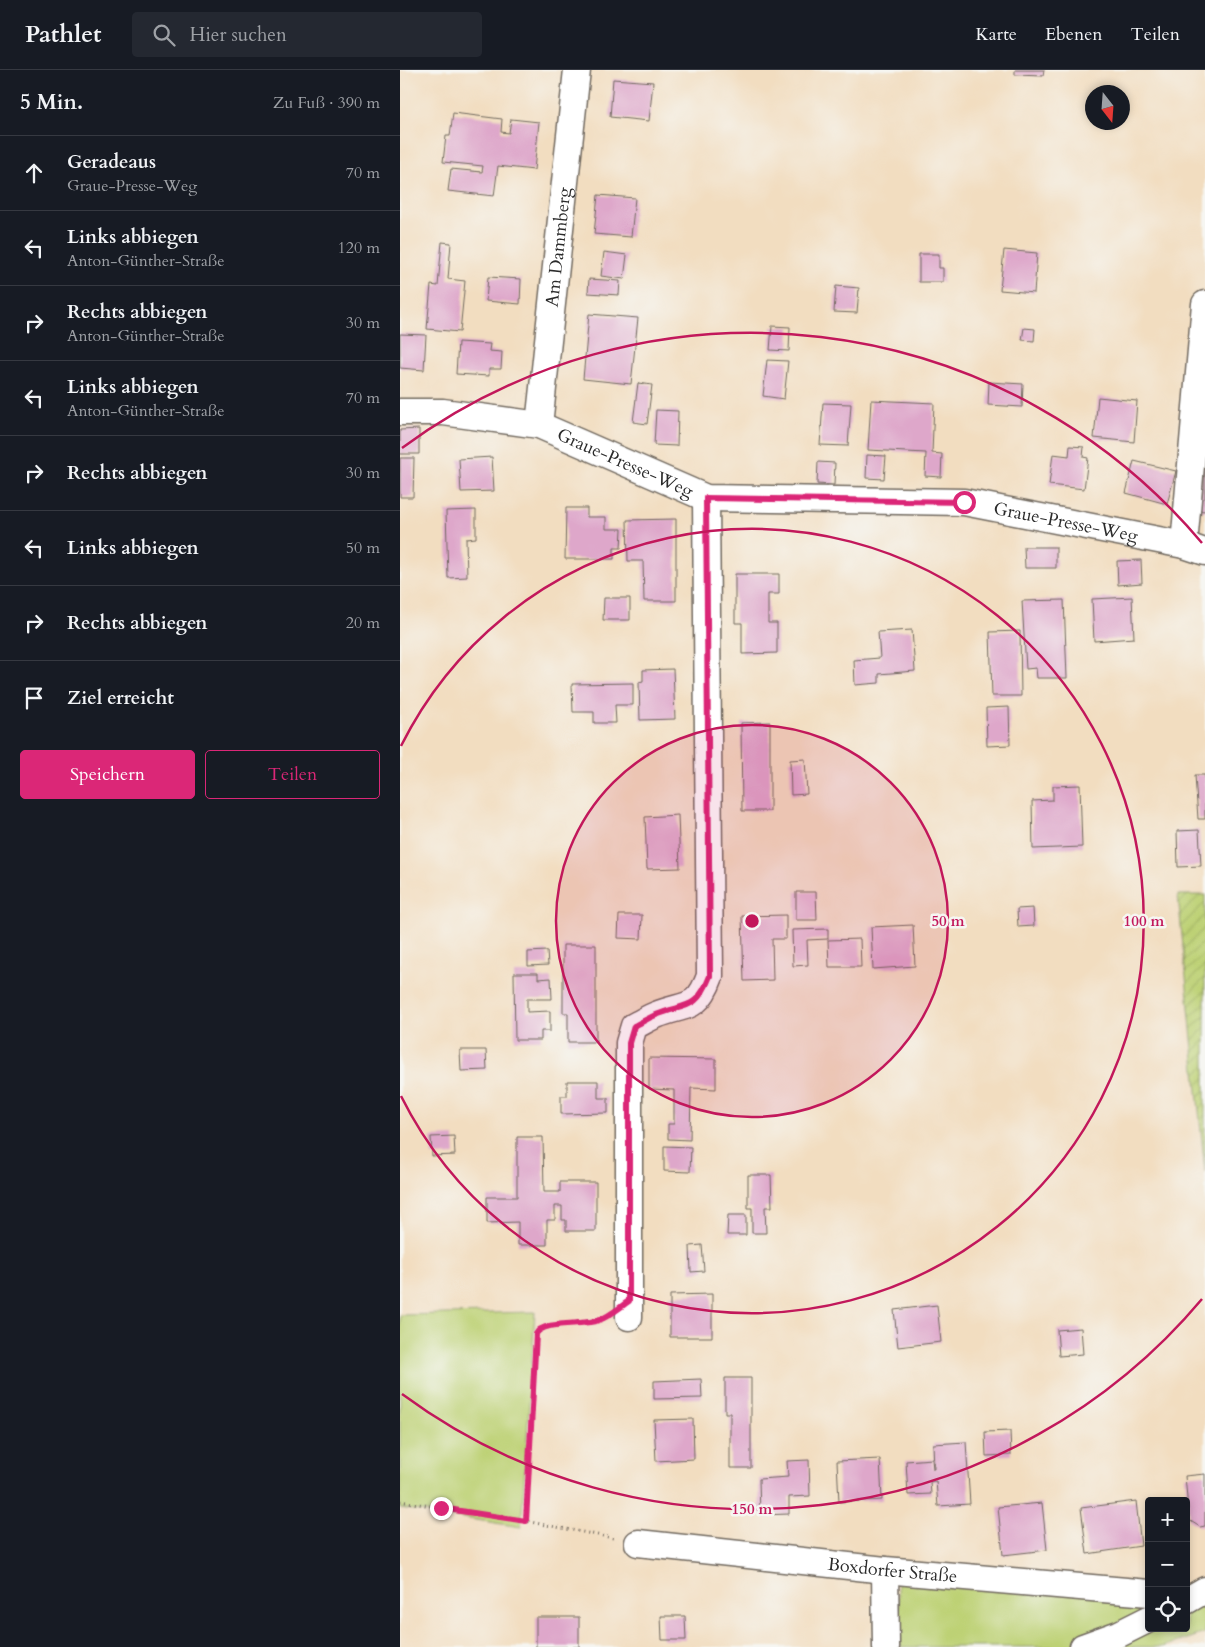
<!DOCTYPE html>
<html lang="de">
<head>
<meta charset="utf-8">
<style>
	:root { --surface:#171b24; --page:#242831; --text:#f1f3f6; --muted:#9ea1a6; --line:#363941; --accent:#db2777 }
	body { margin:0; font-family:Cardo,serif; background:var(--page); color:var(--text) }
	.controls { position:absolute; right:15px; bottom:15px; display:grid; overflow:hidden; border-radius:5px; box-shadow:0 2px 8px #0003 }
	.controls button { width:45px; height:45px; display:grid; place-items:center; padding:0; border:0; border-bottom:1px solid var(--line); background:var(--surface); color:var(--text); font:25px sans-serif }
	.compass { position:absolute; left:685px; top:15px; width:45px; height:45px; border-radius:50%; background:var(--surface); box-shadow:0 2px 8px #0003; rotate:163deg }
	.stop { position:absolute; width:15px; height:15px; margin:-11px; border:4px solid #db2777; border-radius:50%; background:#fff }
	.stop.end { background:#db2777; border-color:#fff; box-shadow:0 1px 5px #0008 }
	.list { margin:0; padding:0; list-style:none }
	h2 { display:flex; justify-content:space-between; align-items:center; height:65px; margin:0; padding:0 20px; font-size:21px }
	h2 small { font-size:16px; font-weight:400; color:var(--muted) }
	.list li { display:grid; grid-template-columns:32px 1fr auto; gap:15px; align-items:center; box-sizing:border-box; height:75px; padding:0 20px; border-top:1px solid var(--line) }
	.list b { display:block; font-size:19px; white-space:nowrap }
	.list p { margin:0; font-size:16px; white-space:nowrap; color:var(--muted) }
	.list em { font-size:16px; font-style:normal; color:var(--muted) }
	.actions { display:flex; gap:10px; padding:15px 20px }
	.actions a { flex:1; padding:11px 0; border:1px solid var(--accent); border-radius:5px; text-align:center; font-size:18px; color:var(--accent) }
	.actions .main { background:var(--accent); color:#fff }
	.icon { flex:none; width:28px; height:28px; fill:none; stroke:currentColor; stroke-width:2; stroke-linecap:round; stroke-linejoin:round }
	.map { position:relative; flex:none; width:805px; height:1577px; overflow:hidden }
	header { display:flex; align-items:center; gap:30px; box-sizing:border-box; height:70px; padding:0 25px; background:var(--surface); border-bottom:1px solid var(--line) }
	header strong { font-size:24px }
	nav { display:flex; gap:28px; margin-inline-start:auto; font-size:18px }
	.search { width:350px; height:45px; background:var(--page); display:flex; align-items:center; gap:12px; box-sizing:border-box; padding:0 18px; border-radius:5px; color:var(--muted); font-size:19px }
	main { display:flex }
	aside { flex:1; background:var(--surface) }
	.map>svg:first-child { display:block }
</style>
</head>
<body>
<header>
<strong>Pathlet</strong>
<div class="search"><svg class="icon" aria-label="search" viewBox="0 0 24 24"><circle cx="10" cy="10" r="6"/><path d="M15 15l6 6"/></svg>Hier suchen</div>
<nav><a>Karte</a><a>Ebenen</a><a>Teilen</a></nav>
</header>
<main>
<aside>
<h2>5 Min.<small>Zu Fuß · 390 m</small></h2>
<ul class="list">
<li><svg class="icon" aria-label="ahead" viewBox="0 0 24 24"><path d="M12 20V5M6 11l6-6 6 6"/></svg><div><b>Geradeaus</b><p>Graue-Presse-Weg</p></div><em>70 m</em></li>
<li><svg class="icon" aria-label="left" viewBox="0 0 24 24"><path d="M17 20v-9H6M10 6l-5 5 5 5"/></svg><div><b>Links abbiegen</b><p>Anton-Günther-Straße</p></div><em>120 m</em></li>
<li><svg class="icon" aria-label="right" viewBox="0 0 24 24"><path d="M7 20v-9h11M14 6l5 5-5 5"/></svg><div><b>Rechts abbiegen</b><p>Anton-Günther-Straße</p></div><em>30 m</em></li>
<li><svg class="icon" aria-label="left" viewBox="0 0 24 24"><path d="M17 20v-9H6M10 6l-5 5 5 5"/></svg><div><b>Links abbiegen</b><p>Anton-Günther-Straße</p></div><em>70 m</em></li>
<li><svg class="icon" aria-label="right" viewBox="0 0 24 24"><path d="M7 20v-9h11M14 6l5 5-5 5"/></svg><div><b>Rechts abbiegen</b></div><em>30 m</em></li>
<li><svg class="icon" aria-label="left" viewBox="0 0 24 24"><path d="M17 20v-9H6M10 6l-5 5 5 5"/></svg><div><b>Links abbiegen</b></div><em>50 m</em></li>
<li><svg class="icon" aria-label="right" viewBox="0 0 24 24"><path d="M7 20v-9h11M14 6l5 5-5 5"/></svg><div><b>Rechts abbiegen</b></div><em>20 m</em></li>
<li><svg class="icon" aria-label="arrive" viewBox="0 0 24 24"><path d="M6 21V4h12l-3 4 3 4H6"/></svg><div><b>Ziel erreicht</b></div></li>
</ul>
<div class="actions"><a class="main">Speichern</a><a>Teilen</a></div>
</aside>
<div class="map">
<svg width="805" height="1577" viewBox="0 0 805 1577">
	<defs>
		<pattern id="garden-furrows" width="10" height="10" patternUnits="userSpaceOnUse" patternTransform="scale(1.25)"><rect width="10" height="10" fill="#bdd175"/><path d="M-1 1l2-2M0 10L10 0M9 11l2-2" fill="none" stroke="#a3b465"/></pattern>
	</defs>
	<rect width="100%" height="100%" fill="#f6f6f2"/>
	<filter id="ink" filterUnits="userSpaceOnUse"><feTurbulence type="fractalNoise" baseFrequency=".02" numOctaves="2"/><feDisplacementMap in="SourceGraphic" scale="10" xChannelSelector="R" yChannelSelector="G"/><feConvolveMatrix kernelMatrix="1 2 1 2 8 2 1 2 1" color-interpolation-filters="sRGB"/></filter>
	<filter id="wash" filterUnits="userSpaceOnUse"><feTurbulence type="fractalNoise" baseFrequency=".0096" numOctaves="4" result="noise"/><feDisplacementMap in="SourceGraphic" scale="20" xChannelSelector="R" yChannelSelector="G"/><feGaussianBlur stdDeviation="1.12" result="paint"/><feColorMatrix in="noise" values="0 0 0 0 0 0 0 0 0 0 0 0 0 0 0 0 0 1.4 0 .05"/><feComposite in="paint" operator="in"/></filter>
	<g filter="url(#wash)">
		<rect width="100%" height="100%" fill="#f2ddc0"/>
		<path fill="#bdd175" stroke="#747e50" d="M135,1242L121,1457L0,1438V1245Z
			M497,1500L749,1529V1558H786V1533L805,1535V1563L763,1577H501Z"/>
		<path fill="url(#garden-furrows)" stroke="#747e50" d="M778,825H805V1103Z"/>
		<g id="blocks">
			<path fill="#dea7ca" d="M615,0H644L643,6L615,5Z
				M213,9L253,12L249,51L210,47Z
				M53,43L102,49L101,62L109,63L111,49L139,52L134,100L98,96L94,126L48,121L51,99L82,102L83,96L43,92L46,66H50Z
				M198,125L235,128L231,167L194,164Z
				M42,172L51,173L48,209L65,211L60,262L27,259L31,215L38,216Z
				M604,180L637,183L634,223L600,220Z
				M204,182L227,185L224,209L201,206Z
				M519,184H539V198H543V212H519Z
				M88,207L121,209L120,234L86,231Z
				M189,209L220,211L219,225L188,223Z
				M436,216L459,218L457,243L434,242Z
				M189,244L238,248L231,314L183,309Z
				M372,256L390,257L389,281L370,280Z
				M624,258L635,259L634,271L622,270Z
				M0,264L26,265L24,300L0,298Z
				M58,272L90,274L89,281L102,282L101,299H89V306L56,304Z
				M367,290L388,291L384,329L363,326Z
				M589,312L623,314L622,337L588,335Z
				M238,313L252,315L247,354L233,352Z
				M698,327L737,331L734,372L694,368Z
				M471,330L534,333L532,383L542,384L541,407L525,406L526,383L468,380Z
				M423,333L451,334L448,376L420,375Z
				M256,340L278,341L277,376L254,375Z
				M19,359V384H0V360Z
				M670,376L684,377L683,387L688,388L684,419L649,415L653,384L669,386Z
				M805,377V441L794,440Z
				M467,385L486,386L484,409L466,408Z
				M92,387L94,421L61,422L59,389Z
				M0,388H14L13,427H0Z
				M734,391L776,401L767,434L726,423Z
				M418,392L435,393L434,415L417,414Z
				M166,438H187V447H206V459H222L221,478H214V489H165Z
				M76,440V468L66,469L67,507L48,508L46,441Z
				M276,449V531H244L243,491H228L227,450Z
				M624,477H656V498H625Z
				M741,490L742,513L718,515L717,491Z
				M335,504H379V524H368V553H377V583L342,584V553H335Z
				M732,527L734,568L694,571L692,529Z
				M204,528H230V550H203Z
				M664,530L667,608H637L636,598L626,599L622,531Z
				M512,560L515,601L479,604V613L455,615L454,590L480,588L478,562Z
				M620,561L621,626H592L590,562Z
				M273,599L275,649L240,650L239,612L243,611V600Z
				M233,613V635H215L216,653H194V642H173L172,614Z
				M609,637L610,675L587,676L586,638Z
				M370,652V741H342L341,653Z
				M405,689L407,724L391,725L390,690Z
				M795,705H805V749H798Z
				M680,715L682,777L633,779L632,731L653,730V716Z
				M278,745L280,798L247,799L245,747Z
				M799,760L801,796L778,797L777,761Z
				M396,822H416L417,850H396Z
				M633,838L634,856L618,857L617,839Z
				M219,845H242L241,869L218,868Z
				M386,845V869H372L373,910L344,911L342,846Z
				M513,855L515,896L473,899L471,857Z
				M428,859V869L407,870L408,895L393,896L392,860Z
				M460,869L461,897H429L428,870Z
				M163,875H196V972H168V943H163Z
				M147,881L148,895L128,896V882Z
				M114,903H138V909L151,908L152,929H127V942L150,941V961H141V970H115Z
				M60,980H86L87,1000L61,1001Z
				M249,988L316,989V1019L291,1018L290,1070L268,1069V1054H274V1020L249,1019Z
				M167,1011H198V1028H208V1043L161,1044V1026H167Z
				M54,1066L55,1085L32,1086L31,1067Z
				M117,1067H143L144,1122H160V1112H196V1161H166V1150H162V1136H155V1150H147V1175H118V1152L87,1153V1127H117Z
				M264,1076L291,1077L290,1102L264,1101Z
				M348,1105H371L372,1137H365L366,1163H352V1138H348Z
				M328,1145H346V1165H327Z
				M302,1175L304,1201L291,1202L290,1176Z
				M312,1224V1267H270V1225Z
				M537,1235L541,1272L498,1277L494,1240Z
				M681,1258L683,1284L659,1286L657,1260Z
				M325,1308H351V1398H330V1343H325Z
				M301,1309L302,1328L254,1329V1311Z
				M293,1349L294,1389L256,1391L254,1350Z
				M610,1361L611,1385L586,1386L585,1362Z
				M566,1372L570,1434L538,1436L536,1411L530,1412L531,1424L508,1425L506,1391L532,1389L533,1399H534L533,1374Z
				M480,1389L482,1430L439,1432L437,1391Z
				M409,1390L410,1426L389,1427V1444L360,1445L359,1409L388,1407L387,1391Z
				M805,1404V1456L800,1457L789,1450L785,1406Z
				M736,1431L741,1476L687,1484L681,1438Z
				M642,1433L647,1480L603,1485L598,1437Z
				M261,1546H285L286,1570H262Z
				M136,1547H179V1577H136Z"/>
		</g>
	</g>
	<g filter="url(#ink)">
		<use href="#blocks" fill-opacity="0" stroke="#71695f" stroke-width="1"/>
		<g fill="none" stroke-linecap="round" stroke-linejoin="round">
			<defs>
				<g id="minor">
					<path id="s1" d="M0,342H43L139,355L306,428L564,432L784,475L805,482"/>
					<path id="s2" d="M139,355L177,0"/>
					<path d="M784,475L805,234"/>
					<path d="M229,1247V973L234,956C241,953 248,948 256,945C285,933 297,942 310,906L306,428"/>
					<path id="s3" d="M238,1473L485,1500L749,1523"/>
					<path d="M485,1500L486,1577"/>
					<path d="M786,1531L805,1520"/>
					<path d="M683,1577L719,1564L749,1549"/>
				</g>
			</defs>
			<use href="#minor" stroke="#71695f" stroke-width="29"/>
			<path stroke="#71695f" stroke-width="3" stroke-dasharray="1 4" stroke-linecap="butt" d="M0,1431L125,1451L213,1468
				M125,1451L136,1265C142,1253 185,1252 199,1250L204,1247"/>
			<use href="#minor" stroke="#fff" stroke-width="26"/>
		</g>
	</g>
	<g fill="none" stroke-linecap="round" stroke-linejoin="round" filter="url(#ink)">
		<path stroke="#db2777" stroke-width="6" d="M41,1438L126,1451L136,1264C143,1250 184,1256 199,1250C209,1247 220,1237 229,1231V973L234,956C241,953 248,948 256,945C285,933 296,942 310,906L306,428L564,432"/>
	</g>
	<circle cx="352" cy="851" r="196" fill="#c2185b" fill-opacity=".12"/>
	<g fill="none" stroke="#c2185b" stroke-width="2.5">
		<circle cx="352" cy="851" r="196"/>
		<path d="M1 676A392 392 0 1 1 1 1026"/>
		<path d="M802 1229A588 588 0 0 1 2 1324M2 378A588 588 0 0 1 802 473"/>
	</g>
	<g text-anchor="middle" stroke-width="5" stroke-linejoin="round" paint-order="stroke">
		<g font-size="18" fill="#2b2b2b" stroke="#f6f6f2">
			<text dy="6" stroke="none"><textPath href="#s2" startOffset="179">Am Dammberg</textPath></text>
			<text dy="6" stroke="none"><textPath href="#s1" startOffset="234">Graue-Presse-Weg</textPath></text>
			<text dy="6" stroke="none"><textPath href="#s1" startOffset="684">Graue-Presse-Weg</textPath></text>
			<text dy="6" stroke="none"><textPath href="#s3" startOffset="256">Boxdorfer Straße</textPath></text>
		</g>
	</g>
	<circle cx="352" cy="851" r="8" fill="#c2185b" stroke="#f6f6f2" stroke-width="2.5"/>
	<g font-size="15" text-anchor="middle" font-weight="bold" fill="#c2185b" stroke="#f6f6f2" stroke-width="5" stroke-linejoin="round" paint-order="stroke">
		<text x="548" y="856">50 m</text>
		<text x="744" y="856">100 m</text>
		<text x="352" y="1444">150 m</text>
	</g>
</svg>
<div class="controls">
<button>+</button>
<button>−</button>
<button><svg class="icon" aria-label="locate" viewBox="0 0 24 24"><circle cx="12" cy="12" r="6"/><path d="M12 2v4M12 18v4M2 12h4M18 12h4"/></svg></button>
</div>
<svg class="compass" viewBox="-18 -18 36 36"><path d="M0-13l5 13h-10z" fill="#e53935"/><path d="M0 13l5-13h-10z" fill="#9ea1a6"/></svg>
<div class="stop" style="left:564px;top:432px"></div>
<div class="stop end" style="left:41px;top:1438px"></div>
</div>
</main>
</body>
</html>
